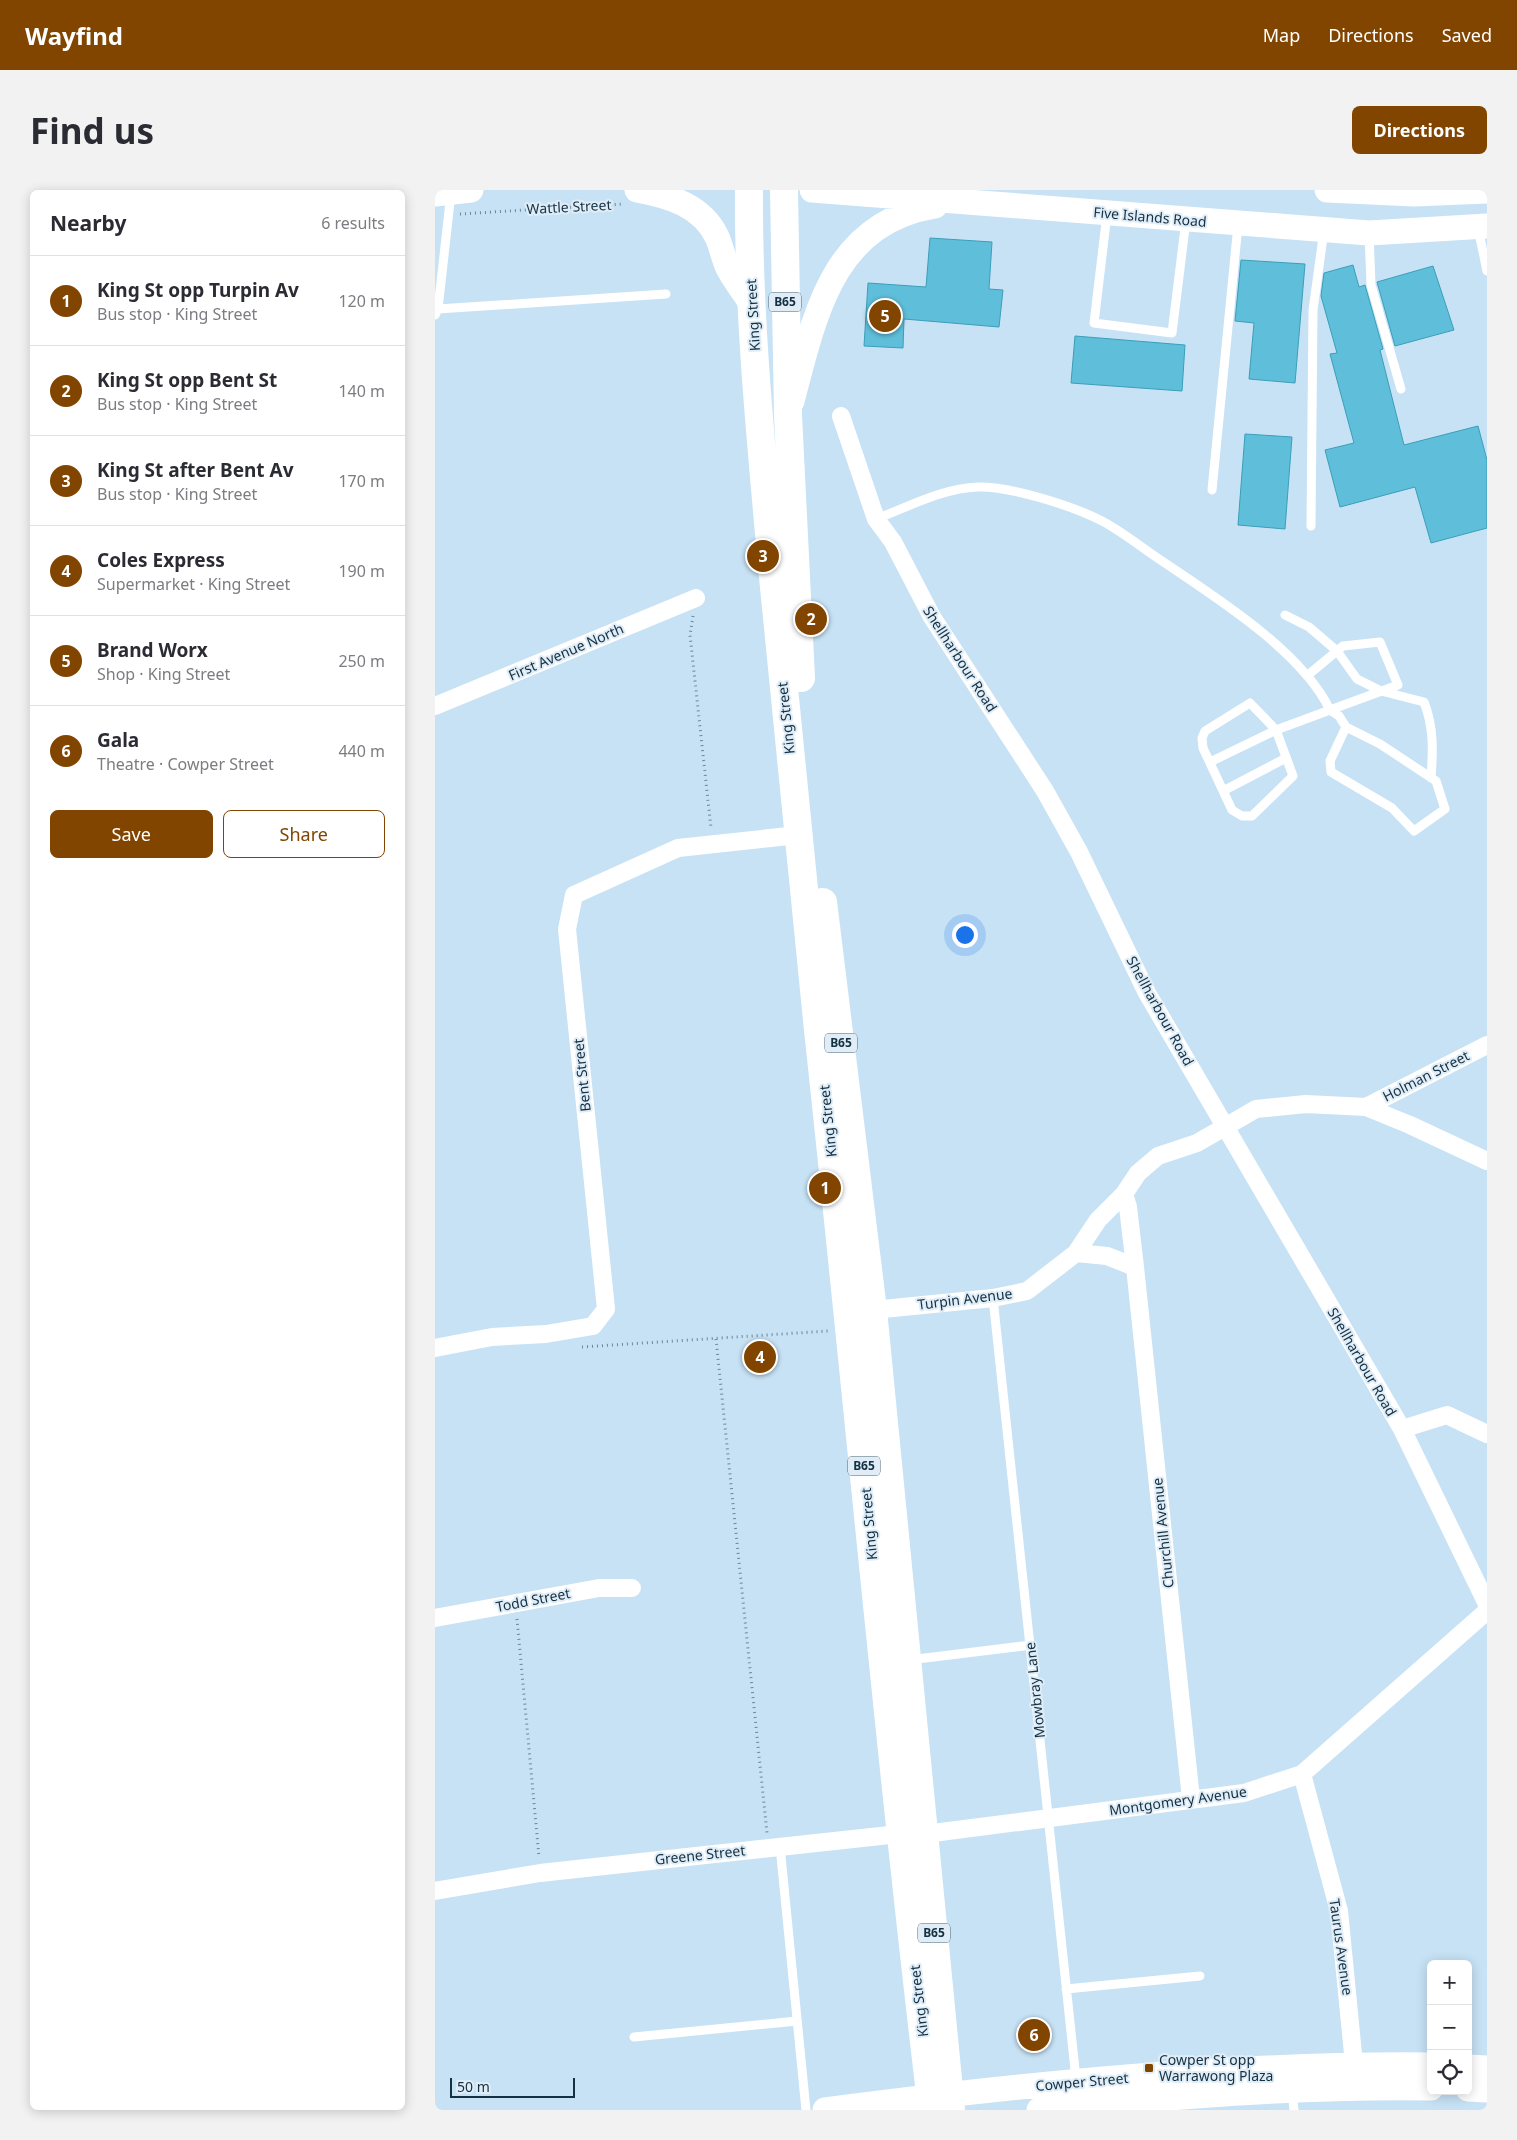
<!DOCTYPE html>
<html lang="en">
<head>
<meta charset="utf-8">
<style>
	:root { --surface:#fff; --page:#f2f2f3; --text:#2b2b33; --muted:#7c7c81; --line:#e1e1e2; --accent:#814500 }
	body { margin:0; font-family:"Noto Sans",sans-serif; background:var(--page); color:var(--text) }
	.controls { position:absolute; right:15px; bottom:15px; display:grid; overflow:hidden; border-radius:8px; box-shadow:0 2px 12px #0003 }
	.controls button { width:45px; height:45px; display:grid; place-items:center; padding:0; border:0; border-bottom:1px solid var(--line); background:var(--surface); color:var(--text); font:25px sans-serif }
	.scale { position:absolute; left:15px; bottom:12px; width:125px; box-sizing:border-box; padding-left:5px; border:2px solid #143144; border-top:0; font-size:14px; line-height:18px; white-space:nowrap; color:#143144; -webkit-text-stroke:4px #e0edf7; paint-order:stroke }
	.you { position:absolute; left:529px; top:744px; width:18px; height:18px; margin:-12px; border:4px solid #fff; border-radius:50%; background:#1a73e8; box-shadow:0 0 0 8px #1a73e833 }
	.badge { display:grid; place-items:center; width:32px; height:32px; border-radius:50%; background:var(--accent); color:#fff; font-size:16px; font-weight:700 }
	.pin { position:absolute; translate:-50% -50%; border:2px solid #fff; box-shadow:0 1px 5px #0006 }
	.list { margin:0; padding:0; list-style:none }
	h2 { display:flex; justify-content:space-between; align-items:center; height:65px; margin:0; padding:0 20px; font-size:21px }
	h2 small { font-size:16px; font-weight:400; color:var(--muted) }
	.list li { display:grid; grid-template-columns:32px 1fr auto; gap:15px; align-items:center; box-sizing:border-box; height:90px; padding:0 20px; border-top:1px solid var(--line) }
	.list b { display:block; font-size:19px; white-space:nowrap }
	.list p { margin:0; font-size:16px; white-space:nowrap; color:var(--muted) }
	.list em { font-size:16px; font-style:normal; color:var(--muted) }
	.actions { display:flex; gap:10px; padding:15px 20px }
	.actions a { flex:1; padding:11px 0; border:1px solid var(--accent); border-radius:8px; text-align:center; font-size:18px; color:var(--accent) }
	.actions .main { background:var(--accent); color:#fff }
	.icon { flex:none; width:28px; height:28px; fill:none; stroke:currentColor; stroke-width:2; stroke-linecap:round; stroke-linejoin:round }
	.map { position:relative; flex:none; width:1052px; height:1920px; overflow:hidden; border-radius:8px }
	header { display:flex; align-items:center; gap:30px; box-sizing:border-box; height:70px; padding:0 25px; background:var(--accent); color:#fff }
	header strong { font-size:24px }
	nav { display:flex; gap:28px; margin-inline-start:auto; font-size:18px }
	.intro { display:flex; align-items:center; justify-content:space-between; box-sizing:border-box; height:120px; padding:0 30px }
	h1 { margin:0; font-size:35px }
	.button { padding:12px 22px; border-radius:8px; background:var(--accent); color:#fff; font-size:18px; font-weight:700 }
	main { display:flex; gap:30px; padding:0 30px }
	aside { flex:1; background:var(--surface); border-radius:8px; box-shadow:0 2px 12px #0003 }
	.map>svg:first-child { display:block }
</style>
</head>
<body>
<header>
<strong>Wayfind</strong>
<nav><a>Map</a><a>Directions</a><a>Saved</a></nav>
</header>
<div class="intro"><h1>Find us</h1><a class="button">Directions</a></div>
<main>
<aside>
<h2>Nearby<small>6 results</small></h2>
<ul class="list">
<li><span class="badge">1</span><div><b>King St opp Turpin Av</b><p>Bus stop · King Street</p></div><em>120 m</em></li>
<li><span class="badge">2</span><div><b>King St opp Bent St</b><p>Bus stop · King Street</p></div><em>140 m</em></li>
<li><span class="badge">3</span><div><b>King St after Bent Av</b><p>Bus stop · King Street</p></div><em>170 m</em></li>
<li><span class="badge">4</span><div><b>Coles Express</b><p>Supermarket · King Street</p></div><em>190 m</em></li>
<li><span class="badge">5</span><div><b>Brand Worx</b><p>Shop · King Street</p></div><em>250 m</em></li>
<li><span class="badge">6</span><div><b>Gala</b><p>Theatre · Cowper Street</p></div><em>440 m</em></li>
</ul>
<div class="actions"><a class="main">Save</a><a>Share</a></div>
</aside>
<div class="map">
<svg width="1052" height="1920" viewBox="0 0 1052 1920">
	<rect width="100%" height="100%" fill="#c7e2f5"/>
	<path fill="#5fbfda" stroke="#3b9eb8" d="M495,48L557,52L554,99L568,100L564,137L469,129L468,158L429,156L433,93L491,97Z
		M806,70L870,74L860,193L814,189L819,133L800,131Z
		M918,75L924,97L930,95L948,159L945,160L969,255L1043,236L1052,270V338L996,353L980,297L905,317L890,260L919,253L895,164L902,163L886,106L889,83Z
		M998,76L1019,140L960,156L942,92Z
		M640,146L750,155L747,201L636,193Z
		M810,244L857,247L850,339L803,335Z"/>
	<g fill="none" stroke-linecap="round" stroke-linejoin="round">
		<path stroke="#6a879a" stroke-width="3" stroke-dasharray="1 4" stroke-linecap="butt" d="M25,24L188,14
			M258,426L255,445L276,638
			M281,1149L332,1643
			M147,1157L393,1141
			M82,1429L104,1667"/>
		<path stroke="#fff" stroke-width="9" d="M672,24L659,133L737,143L751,30
			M1043,38L1052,81
			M934,43L936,95L966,199
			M3,119L231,104
			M0,125L3,119L16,3
			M777,300L803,35
			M441,329C473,317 508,298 543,297C575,296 638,316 667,331C688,342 707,358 727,371C780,407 867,461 895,520L841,540L775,572
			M876,336L878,120L889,40
			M850,425L874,437L902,461L922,489L946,501L989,512C999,537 998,562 996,588
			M873,485L908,456L945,452L963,495L895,520
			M815,513L841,540L858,586L817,626H807L797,620L768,558L767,548L770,541Z
			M895,520L904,526L911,537L945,554L1001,591L1010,619L979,641L957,618L896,582L895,571L911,537
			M788,601L851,568
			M558,1108L641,1889
			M474,1470L596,1455
			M345,1656L371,1920
			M631,1799L765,1786
			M199,1847L362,1831
			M857,1901L859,1920"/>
		<path stroke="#fff" stroke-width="18" d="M406,226L441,329L458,352L497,427L610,601L644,662L712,803L967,1239L1052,1414
			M0,516L261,408
			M931,917L1052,855
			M689,1004L693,1017L700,1077L756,1609
			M641,1063L672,1066L700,1077
			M431,1128L438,1120L558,1108L592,1101L641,1063L663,1030L689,1004L703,983L723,966L762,953L821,919L871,914L931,917L975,935L1052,971
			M0,1158L57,1147L111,1144L158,1136L171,1119L132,739L139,705L243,658L363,645
			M967,1239L1012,1225L1052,1244
			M0,1428L164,1398H197
			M867,1584L904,1721L919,1874
			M490,1644L809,1603L867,1584L1052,1421
			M0,1701L105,1683L464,1644L471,1636"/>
		<path stroke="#fff" stroke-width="25" d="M202,0C234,6 267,15 282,47C286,56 288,66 292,76C298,89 309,102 317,115
			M377,0L934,43L1052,36
			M892,0L979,4L1052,1
			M0,4L36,0
			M357,211C380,125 397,33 500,16
			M1033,1877L1052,1878
			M1033,1899L1052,1900
			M390,1920C590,1894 793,1873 996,1875
			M604,1920C734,1907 865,1896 996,1898"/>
		<path stroke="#fff" stroke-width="28" d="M314,0C313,126 326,252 337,377C351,532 367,686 383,840C422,1200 454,1561 497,1920
			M349,0L353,225L366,488
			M388,712L438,1120L516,1920"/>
	</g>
	<rect fill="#814500" stroke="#e0edf7" stroke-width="2" x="709" y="1873" width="10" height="10" rx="2.5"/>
	<g text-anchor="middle" stroke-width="4" stroke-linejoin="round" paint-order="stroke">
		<g fill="#e0edf7" stroke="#51697a" stroke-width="1">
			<rect x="334" y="102.5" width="32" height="19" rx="4"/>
			<rect x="390" y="843.5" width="32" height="19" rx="4"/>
			<rect x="413" y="1266.5" width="32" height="19" rx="4"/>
			<rect x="483" y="1733.5" width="32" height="19" rx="4"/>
		</g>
		<g font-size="12" font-weight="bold" fill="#143144">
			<text x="350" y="116">B65</text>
			<text x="406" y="857">B65</text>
			<text x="429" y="1280">B65</text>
			<text x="499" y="1747">B65</text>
		</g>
		<g font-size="14" fill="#143144" stroke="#e0edf7">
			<text transform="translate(134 17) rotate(-3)" y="5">Wattle Street</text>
			<text transform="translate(715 27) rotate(5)" y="5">Five Islands Road</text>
			<text transform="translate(318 125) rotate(-93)" y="5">King Street</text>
			<text transform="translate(131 462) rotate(-23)" y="5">First Avenue North</text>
			<text transform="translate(525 469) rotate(57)" y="5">Shellharbour Road</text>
			<text transform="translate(351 528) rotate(-96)" y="5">King Street</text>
			<text transform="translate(725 821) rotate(61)" y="5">Shellharbour Road</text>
			<text transform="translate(147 885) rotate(-96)" y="5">Bent Street</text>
			<text transform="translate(991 886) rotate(-27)" y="5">Holman Street</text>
			<text transform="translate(393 931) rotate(-96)" y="5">King Street</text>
			<text transform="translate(530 1109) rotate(-7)" y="5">Turpin Avenue</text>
			<text transform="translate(927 1172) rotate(60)" y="5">Shellharbour Road</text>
			<text transform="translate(434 1334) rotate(-95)" y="5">King Street</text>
			<text transform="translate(728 1343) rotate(-96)" y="5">Churchill Avenue</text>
			<text transform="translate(98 1410) rotate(-11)" y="5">Todd Street</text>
			<text transform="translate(600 1500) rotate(-96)" y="5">Mowbray Lane</text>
			<text transform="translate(743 1611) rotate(-8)" y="5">Montgomery Avenue</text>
			<text transform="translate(265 1665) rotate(-6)" y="5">Greene Street</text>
			<text transform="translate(906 1757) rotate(82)" y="5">Taurus Avenue</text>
			<text transform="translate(484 1811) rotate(-97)" y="5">King Street</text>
			<text transform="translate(647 1892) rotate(-5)" y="5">Cowper Street</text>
		</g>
		<g font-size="14" fill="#143144" stroke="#e0edf7" text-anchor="start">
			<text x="724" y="1875">Cowper St opp<tspan x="724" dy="16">Warrawong Plaza</tspan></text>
		</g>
	</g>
</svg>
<div class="controls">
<button>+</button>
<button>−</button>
<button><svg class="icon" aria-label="locate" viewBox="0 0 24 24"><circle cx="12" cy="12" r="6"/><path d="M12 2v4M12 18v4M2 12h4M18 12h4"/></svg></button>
</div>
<div class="scale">50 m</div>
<div class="you"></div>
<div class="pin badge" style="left:390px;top:998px">1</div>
<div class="pin badge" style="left:376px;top:429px">2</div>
<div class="pin badge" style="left:328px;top:366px">3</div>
<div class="pin badge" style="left:325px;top:1167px">4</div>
<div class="pin badge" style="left:450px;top:126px">5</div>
<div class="pin badge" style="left:599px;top:1845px">6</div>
</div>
</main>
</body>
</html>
